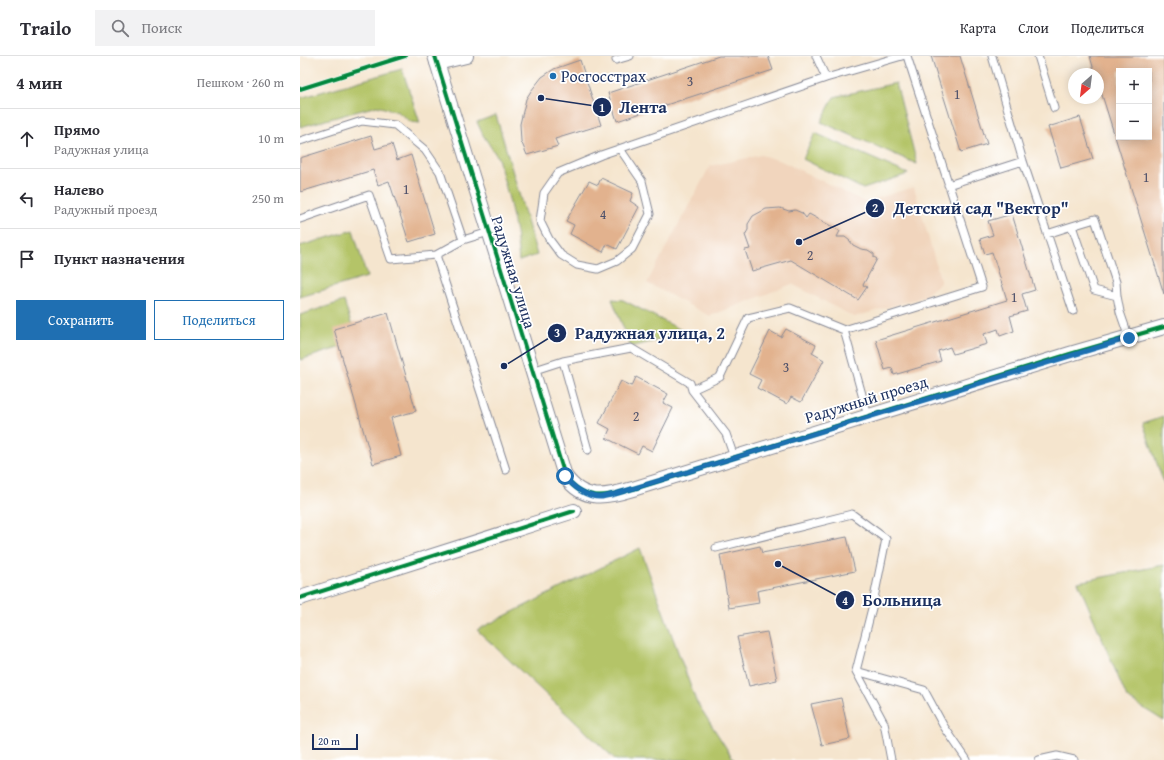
<!DOCTYPE html>
<html lang="ru">
<head>
<meta charset="utf-8">
<style>
	:root { --surface:#fff; --page:#f2f2f3; --text:#2b2b33; --muted:#7c7c81; --line:#e1e1e2; --accent:#1f6fb2 }
	body { margin:0; font-family:"Gentium Book Plus",serif; background:var(--page); color:var(--text) }
	.controls { position:absolute; right:12px; top:12px; display:grid; overflow:hidden; border-radius:0px; box-shadow:0 2px 10px #0003 }
	.controls button { width:36px; height:36px; display:grid; place-items:center; padding:0; border:0; border-bottom:1px solid var(--line); background:var(--surface); color:var(--text); font:20px sans-serif }
	.compass { position:absolute; left:768px; top:12px; width:36px; height:36px; border-radius:50%; background:var(--surface); box-shadow:0 2px 10px #0003; rotate:208deg }
	.scale { position:absolute; left:12px; bottom:10px; width:46px; box-sizing:border-box; padding-left:4px; border:2px solid #1b2f5e; border-top:0; font-size:11px; line-height:14px; white-space:nowrap; color:#1b2f5e; -webkit-text-stroke:3px #fff; paint-order:stroke }
	.stop { position:absolute; width:12px; height:12px; margin:-9px; border:3px solid #1f6fb2; border-radius:50%; background:#fff }
	.stop.end { background:#1f6fb2; border-color:#fff; box-shadow:0 1px 4px #0008 }
	.list { margin:0; padding:0; list-style:none }
	h2 { display:flex; justify-content:space-between; align-items:center; height:52px; margin:0; padding:0 16px; font-size:17px }
	h2 small { font-size:13px; font-weight:400; color:var(--muted) }
	.list li { display:grid; grid-template-columns:26px 1fr auto; gap:12px; align-items:center; box-sizing:border-box; height:60px; padding:0 16px; border-top:1px solid var(--line) }
	.list b { display:block; font-size:15px; white-space:nowrap }
	.list p { margin:0; font-size:13px; white-space:nowrap; color:var(--muted) }
	.list em { font-size:13px; font-style:normal; color:var(--muted) }
	.actions { display:flex; gap:8px; padding:12px 16px }
	.actions a { flex:1; padding:9px 0; border:1px solid var(--accent); border-radius:0px; text-align:center; font-size:14px; color:var(--accent) }
	.actions .main { background:var(--accent); color:#fff }
	.icon { flex:none; width:22px; height:22px; fill:none; stroke:currentColor; stroke-width:2; stroke-linecap:round; stroke-linejoin:round }
	.map { position:relative; flex:none; width:864px; height:704px; overflow:hidden }
	header { display:flex; align-items:center; gap:24px; box-sizing:border-box; height:56px; padding:0 20px; background:var(--surface); border-bottom:1px solid var(--line) }
	header strong { font-size:19px }
	nav { display:flex; gap:22px; margin-inline-start:auto; font-size:14px }
	.search { width:280px; height:36px; background:var(--page); display:flex; align-items:center; gap:10px; box-sizing:border-box; padding:0 14px; border-radius:0px; color:var(--muted); font-size:15px }
	main { display:flex }
	aside { flex:1; background:var(--surface) }
	.map>svg:first-child { display:block }
</style>
</head>
<body>
<header>
<strong>Trailo</strong>
<div class="search"><svg class="icon" aria-label="search" viewBox="0 0 24 24"><circle cx="10" cy="10" r="6"/><path d="M15 15l6 6"/></svg>Поиск</div>
<nav><a>Карта</a><a>Слои</a><a>Поделиться</a></nav>
</header>
<main>
<aside>
<h2>4 мин<small>Пешком · 260 m</small></h2>
<ul class="list">
<li><svg class="icon" aria-label="ahead" viewBox="0 0 24 24"><path d="M12 20V5M6 11l6-6 6 6"/></svg><div><b>Прямо</b><p>Радужная улица</p></div><em>10 m</em></li>
<li><svg class="icon" aria-label="left" viewBox="0 0 24 24"><path d="M17 20v-9H6M10 6l-5 5 5 5"/></svg><div><b>Налево</b><p>Радужный проезд</p></div><em>250 m</em></li>
<li><svg class="icon" aria-label="arrive" viewBox="0 0 24 24"><path d="M6 21V4h12l-3 4 3 4H6"/></svg><div><b>Пункт назначения</b></div></li>
</ul>
<div class="actions"><a class="main">Сохранить</a><a>Поделиться</a></div>
</aside>
<div class="map">
<svg width="864" height="704" viewBox="0 0 864 704">
	<rect width="100%" height="100%" fill="#fff"/>
	<filter id="ink" filterUnits="userSpaceOnUse"><feTurbulence type="fractalNoise" baseFrequency=".025" numOctaves="2"/><feDisplacementMap in="SourceGraphic" scale="8" xChannelSelector="R" yChannelSelector="G"/><feConvolveMatrix kernelMatrix="1 2 1 2 8 2 1 2 1" color-interpolation-filters="sRGB"/></filter>
	<filter id="wash" filterUnits="userSpaceOnUse"><feTurbulence type="fractalNoise" baseFrequency=".012" numOctaves="4" result="noise"/><feDisplacementMap in="SourceGraphic" scale="16" xChannelSelector="R" yChannelSelector="G"/><feGaussianBlur stdDeviation="0.9" result="paint"/><feColorMatrix in="noise" values="0 0 0 0 0 0 0 0 0 0 0 0 0 0 0 0 0 1.4 0 .05"/><feComposite in="paint" operator="in"/></filter>
	<g filter="url(#wash)">
		<rect width="100%" height="100%" fill="#f5e5ce"/>
		<path fill="#f1d5bd" d="M461,99L481,105L565,146L614,131L641,226L623,241L554,261L492,228L410,260L347,227L410,110Z"/>
		<path fill="#b4c467" stroke="#687a62" d="M102,13L120,67L111,66L98,56L77,50L0,71V42Z
			M596,27L617,108L521,66L534,41Z
			M196,59L237,199L219,205L216,176L209,143L198,102L183,79L177,66Z
			M515,77L608,118L563,133L503,103Z
			M53,174L67,221L0,241V190Z
			M312,243L323,244L387,277L331,291Z
			M44,245L57,286L0,304V259Z
			M864,360V428L843,367Z
			M340,492L396,645L434,704H316L177,574Z
			M864,509V665L827,642L778,526Z"/>
		<g id="blocks">
			<path fill="#e2b28e" fill-rule="evenodd" d="M419,0H468L473,14L317,65L308,37Z
				M631,0H660L687,88L661,96Z
				M790,0H864V238L798,26V18H795ZM819,15H849V81H819Z
				M280,4L301,69L255,83L258,90L227,99L221,85L220,68L226,43L231,35L242,21L254,13Z
				M780,61L793,103L761,112L748,71Z
				M71,80L75,93L92,88L97,104L111,99L135,178L109,186L89,125L78,129L73,114L0,136V102Z
				M301,122L333,137L330,145L339,151L317,193L307,188L303,196L270,178L274,169L266,165L289,125L298,129Z
				M480,152L489,155L495,154L502,157L506,162L509,158L540,175L537,181H545L550,185L553,189L561,193L568,194L574,198V201L577,203L563,229L567,231L558,244L491,204L452,215L445,194L450,193L445,179L448,174V168L453,160L466,153Z
				M712,158L735,234L722,238L727,255L710,260L714,275L700,280L698,273L684,278L687,288L653,298L650,291L638,295L641,305L594,319L592,312L585,314L576,284L707,244L692,196L685,198L680,183L693,179L688,165Z
				M88,257L116,355L91,362L101,400L73,408L34,273Z
				M486,273L516,289L512,297L524,304L501,346L491,341L487,348L457,332L461,324L449,318L470,275L481,281Z
				M336,321L368,338L363,347L373,352L352,395L342,390L338,398L306,382L310,373L299,367L321,325L332,330Z
				M547,481L555,515L457,535L459,547L429,552L420,499L460,490L462,497Z
				M467,576L477,624L449,630L437,581Z
				M541,642L550,683L522,689L511,648Z"/>
		</g>
	</g>
	<g filter="url(#ink)">
		<use href="#blocks" fill-opacity="0" stroke="#888a96" stroke-width="1"/>
		<g fill="none" stroke-linecap="round" stroke-linejoin="round">
			<defs>
				<path id="service" d="M516,0L526,22L602,0
					M692,0L723,105L773,255
					M738,0L754,52
					M316,4L330,0
					M0,85L62,65L95,69L125,94L140,116L163,184
					M320,93L342,125L350,158L332,193L317,205L298,213L277,209L261,199L249,183L240,165L244,137L258,117L301,99L526,22
					M648,129L723,105
					M0,163L69,139L91,203L136,199L163,184L189,176
					M747,178L772,170
					M136,199L206,414
					M817,240L794,234L772,170L795,163L816,226L817,240L820,256L829,282
					M544,274L568,360
					M263,305L288,394
					M232,315L263,305L331,292L390,327L392,334L426,378L434,401
					M392,334L420,321L448,262L490,252L544,274L682,231L607,0
					M416,492L552,458L586,483L572,552L556,615L624,634L643,669L667,704
					M556,615L584,667L591,704
					M739,704L757,700L774,704"/>
				<path id="minor" d="M135,0L265,420C285,448 308,440 336,432L770,298L864,271
					M137,7L166,0
					M0,542L274,455"/>
			</defs>
			<use href="#service" stroke="#888a96" stroke-width="9"/>
			<use href="#minor" stroke="#888a96" stroke-width="16"/>
			<use href="#service" stroke="#fff" stroke-width="7"/>
			<use href="#minor" stroke="#fff" stroke-width="14"/>
			<defs>
				<path id="cycleway" d="M135,0L265,420C285,448 308,440 336,432L770,298L864,271
					M0,33L105,0
					M0,542L274,455"/>
			</defs>
			<use href="#cycleway" stroke="#fff" stroke-width="6"/>
			<use href="#cycleway" stroke="#00873e" stroke-width="4"/>
		</g>
	</g>
	<g fill="none" stroke-linecap="round" stroke-linejoin="round" filter="url(#ink)">
		<path stroke="#1f6fb2" stroke-width="5" d="M265,420C272,431 288,442 302,441C306,440 311,439 315,438L829,282"/>
	</g>
	<circle fill="#1f6fb2" stroke="#fff" stroke-width="1.5" cx="253" cy="20" r="4"/>
	<g text-anchor="middle" stroke-width="3.5" stroke-linejoin="round" paint-order="stroke">
		<g font-size="14" fill="#4d506a">
			<text x="390" y="30">3</text>
			<text x="657" y="43">1</text>
			<text x="846" y="126">1</text>
			<text x="106" y="138">1</text>
			<text x="303" y="163">4</text>
			<text x="510" y="204">2</text>
			<text x="714" y="246">1</text>
			<text x="486" y="316">3</text>
			<text x="336" y="365">2</text>
		</g>
		<g font-size="16" fill="#1b2f5e" stroke="#fff" text-anchor="start">
			<text x="261" y="26">Росгосстрах</text>
		</g>
		<g font-size="16" fill="#1b2f5e" stroke="#fff">
			<text transform="translate(214 216) rotate(73)" y="6">Радужная улица</text>
			<text transform="translate(566 343) rotate(-17)" y="6">Радужный проезд</text>
		</g>
	</g>
	<path fill="none" stroke="#1b2f5e" stroke-width="1.5" d="M241 42L302 51M499 186L575 152M204 310L257 277M478 508L545 544"/>
	<g fill="#1b2f5e" stroke="#fff" stroke-width="1.5">
		<circle cx="241" cy="42" r="4"/>
		<circle cx="499" cy="186" r="4"/>
		<circle cx="204" cy="310" r="4"/>
		<circle cx="478" cy="508" r="4"/>
		<circle cx="302" cy="51" r="10"/>
		<circle cx="575" cy="152" r="10"/>
		<circle cx="257" cy="277" r="10"/>
		<circle cx="545" cy="544" r="10"/>
	</g>
	<g font-size="12" text-anchor="middle" font-weight="bold" fill="#fff">
		<text x="302" y="56">1</text>
		<text x="575" y="156">2</text>
		<text x="257" y="281">3</text>
		<text x="545" y="549">4</text>
	</g>
	<g font-size="17" text-anchor="middle" font-weight="bold" fill="#1b2f5e" stroke="#fff" stroke-width="3.5" stroke-linejoin="round" paint-order="stroke">
		<text x="343" y="57">Лента</text>
		<text x="681" y="158">Детский сад "Вектор"</text>
		<text x="350" y="283">Радужная улица, 2</text>
		<text x="602" y="550">Больница</text>
	</g>
</svg>
<div class="controls">
<button>+</button>
<button>−</button>
</div>
<svg class="compass" viewBox="-18 -18 36 36"><path d="M0-13l5 13h-10z" fill="#e53935"/><path d="M0 13l5-13h-10z" fill="#7c7c81"/></svg>
<div class="scale">20 m</div>
<div class="stop" style="left:265px;top:420px"></div>
<div class="stop end" style="left:829px;top:282px"></div>
</div>
</main>
</body>
</html>
